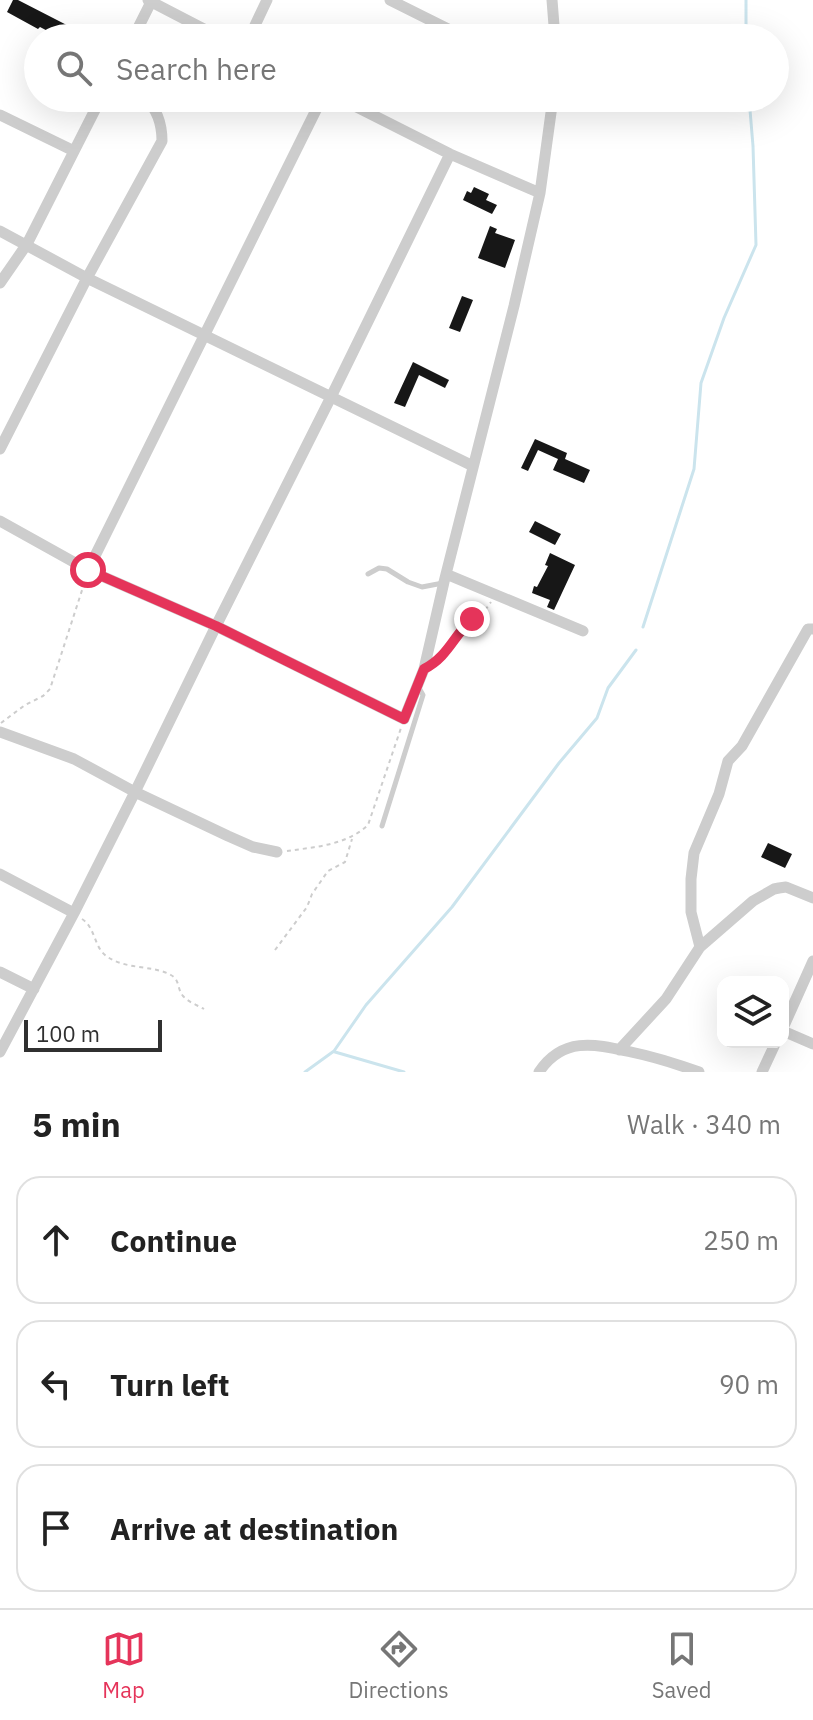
<!DOCTYPE html>
<html lang="en">
<head>
<meta charset="utf-8">
<style>
	:root { --surface:#fff; --page:#f2f2f2; --text:#222; --muted:#767676; --line:#e0e0e0; --accent:#e5345a }
	body { margin:0; font-family:"IBM Plex Sans",sans-serif; background:var(--page); color:var(--text) }
	.controls { position:absolute; right:24px; bottom:24px; display:grid; overflow:hidden; border-radius:16px; box-shadow:0 8px 32px #0002 }
	.controls button { width:72px; height:72px; display:grid; place-items:center; padding:0; border:0; border-bottom:2px solid var(--line); background:var(--surface); color:var(--text); font:40px sans-serif }
	.scale { position:absolute; left:24px; bottom:20px; width:138px; box-sizing:border-box; padding-left:8px; border:4px solid #303030; border-top:0; font-size:22px; line-height:28px; white-space:nowrap; color:#303030; -webkit-text-stroke:6px #fff; paint-order:stroke }
	.stop { position:absolute; width:24px; height:24px; margin:-18px; border:6px solid #e5345a; border-radius:50%; background:#fff }
	.stop.end { background:#e5345a; border-color:#fff; box-shadow:0 2px 8px #0008 }
	.list { margin:0; padding:0; list-style:none }
	h2 { display:flex; justify-content:space-between; align-items:center; height:104px; margin:0; padding:0 32px; font-size:34px }
	h2 small { font-size:26px; font-weight:400; color:var(--muted) }
	.list li { display:grid; grid-template-columns:52px 1fr auto; gap:24px; align-items:center; box-sizing:border-box; height:128px; margin:0 16px 16px; padding:0 16px; border:2px solid var(--line); border-radius:24px }
	.list b { display:block; font-size:30px; white-space:nowrap }
	.list em { font-size:26px; font-style:normal; color:var(--muted) }
	.icon { flex:none; width:44px; height:44px; fill:none; stroke:currentColor; stroke-width:2; stroke-linecap:round; stroke-linejoin:round }
	.map { position:relative; flex:none; width:813px; height:1072px; overflow:hidden }
	.search { position:absolute; background:var(--surface); box-shadow:0 8px 32px #0002; left:24px; right:24px; top:24px; height:88px; display:flex; align-items:center; gap:20px; box-sizing:border-box; padding:0 28px; border-radius:44px; color:var(--muted); font-size:30px }
	.sheet { height:536px; background:var(--surface) }
	nav { display:flex; justify-content:space-around; align-items:center; box-sizing:border-box; height:112px; border-top:2px solid var(--line); background:var(--surface); font-size:22px; color:var(--muted) }
	nav a { display:grid; justify-items:center; gap:4px }
	nav .on { color:var(--accent) }
	.map>svg:first-child { display:block }
</style>
</head>
<body>
<div class="map">
<svg width="813" height="1072" viewBox="0 0 813 1072">
	<rect width="100%" height="100%" fill="#fff"/>
	<g fill="none" stroke-linecap="round" stroke-linejoin="round">
		<path stroke="#cbe4ed" stroke-width="3" d="M746,0V38
			M643,627L694,469L701,383L724,318L756,245L753,146L749,98
			M335,1052L404,1072
			M305,1072L334,1051L366,1005L452,907L559,763L597,718L608,688L636,650"/>
	</g>
	<path fill="#171717" d="M13,0H18L92,38H61L40,27L38,29L7,12Z
		M474,187L489,194L486,200L497,205L492,214L463,200L467,191L471,193Z
		M490,226L497,229L495,233L515,240L505,268L478,258Z
		M462,296L473,300L460,332L449,328Z
		M413,362L449,380L445,388L419,375L405,407L394,403Z
		M535,439L567,453L565,459L590,470L584,483L553,470L558,459L538,450L528,471L521,468Z
		M535,521L561,534L555,545L529,532Z
		M550,553L575,565L554,610L547,607L550,600L532,593L534,586L537,587L548,566L545,565Z
		M768,843L792,854L785,868L761,857Z"/>
	<g fill="none" stroke-linecap="round" stroke-linejoin="round">
		<path stroke="#cdcdcd" stroke-width="2" stroke-dasharray="4 4" stroke-linecap="butt" d="M437,662L458,638L463,627L486,609L491,602
			M1,723L25,705L43,696L50,689L85,581
			M287,851C315,847 347,845 368,825L401,728
			M82,919C95,927 94,946 105,955C123,970 154,965 171,975C180,980 177,989 183,996C188,1002 197,1005 204,1009
			M275,950L307,907L312,894L328,871L345,862L352,839"/>
		<path stroke="#cdcdcd" stroke-width="5" d="M368,574L379,568L387,569L408,582L422,587L443,583
			M382,826L423,695L419,688"/>
		<path stroke="#cdcdcd" stroke-width="11" d="M148,0L221,38
			M390,0L466,38
			M552,0L555,38
			M133,38L152,0
			M249,38L267,0
			M339,98L450,154L540,193
			M0,115L74,151
			M0,231L87,278L473,466
			M0,283L27,244L101,98
			M0,449L87,278L162,141C162,124 157,109 145,98
			M0,521L88,570L216,626L404,719L424,669L444,582L514,306L540,193L553,98
			M88,570L322,98
			M446,574L583,631
			M0,732L74,759L135,792L228,836L253,847L277,852
			M0,874L74,913
			M700,947L691,912V879L694,853L719,794L728,761L742,746L808,629H813
			M0,972L34,989
			M783,1028L813,961
			M783,1031L813,1044
			M619,1050L666,999L700,947L753,901L774,889L779,888L786,887L813,898
			M0,1052L74,913L135,792L216,626L331,397L450,154
			M539,1072C563,1036 595,1044 631,1052C655,1057 677,1064 699,1072
			M762,1072L776,1042"/>
	</g>
	<g fill="none" stroke-linecap="round" stroke-linejoin="round">
		<path stroke="#e5345a" stroke-width="10" d="M88,570L216,626L404,719L424,669C448,657 454,635 472,619"/>
	</g>
</svg>
<div class="controls">
<button><svg class="icon" aria-label="layers" viewBox="0 0 24 24"><path d="M12 4l9 5-9 5-9-5zM3 14l9 5 9-5"/></svg></button>
</div>
<div class="scale">100 m</div>
<div class="stop" style="left:88px;top:570px"></div>
<div class="stop end" style="left:472px;top:619px"></div>
<div class="search"><svg class="icon" aria-label="search" viewBox="0 0 24 24"><circle cx="10" cy="10" r="6"/><path d="M15 15l6 6"/></svg>Search here</div>
</div>
<section class="sheet">
<h2>5 min<small>Walk · 340 m</small></h2>
<ul class="list">
<li><svg class="icon" aria-label="ahead" viewBox="0 0 24 24"><path d="M12 20V5M6 11l6-6 6 6"/></svg><div><b>Continue</b></div><em>250 m</em></li>
<li><svg class="icon" aria-label="left" viewBox="0 0 24 24"><path d="M17 20v-9H6M10 6l-5 5 5 5"/></svg><div><b>Turn left</b></div><em>90 m</em></li>
<li><svg class="icon" aria-label="arrive" viewBox="0 0 24 24"><path d="M6 21V4h12l-3 4 3 4H6"/></svg><div><b>Arrive at destination</b></div></li>
</ul>
</section>
<nav>
<a class="on"><svg class="icon" aria-label="map" viewBox="0 0 24 24"><path d="M3 6l6-2 6 2 6-2v14l-6 2-6-2-6 2zM9 4v14M15 6v14"/></svg>Map</a>
<a><svg class="icon" aria-label="directions" viewBox="0 0 24 24"><path d="M12 3l9 9-9 9-9-9zM9 14v-3h6M13 9l2 2-2 2"/></svg>Directions</a>
<a><svg class="icon" aria-label="saved" viewBox="0 0 24 24"><path d="M7 4h10v16l-5-4-5 4z"/></svg>Saved</a>
</nav>
</body>
</html>
